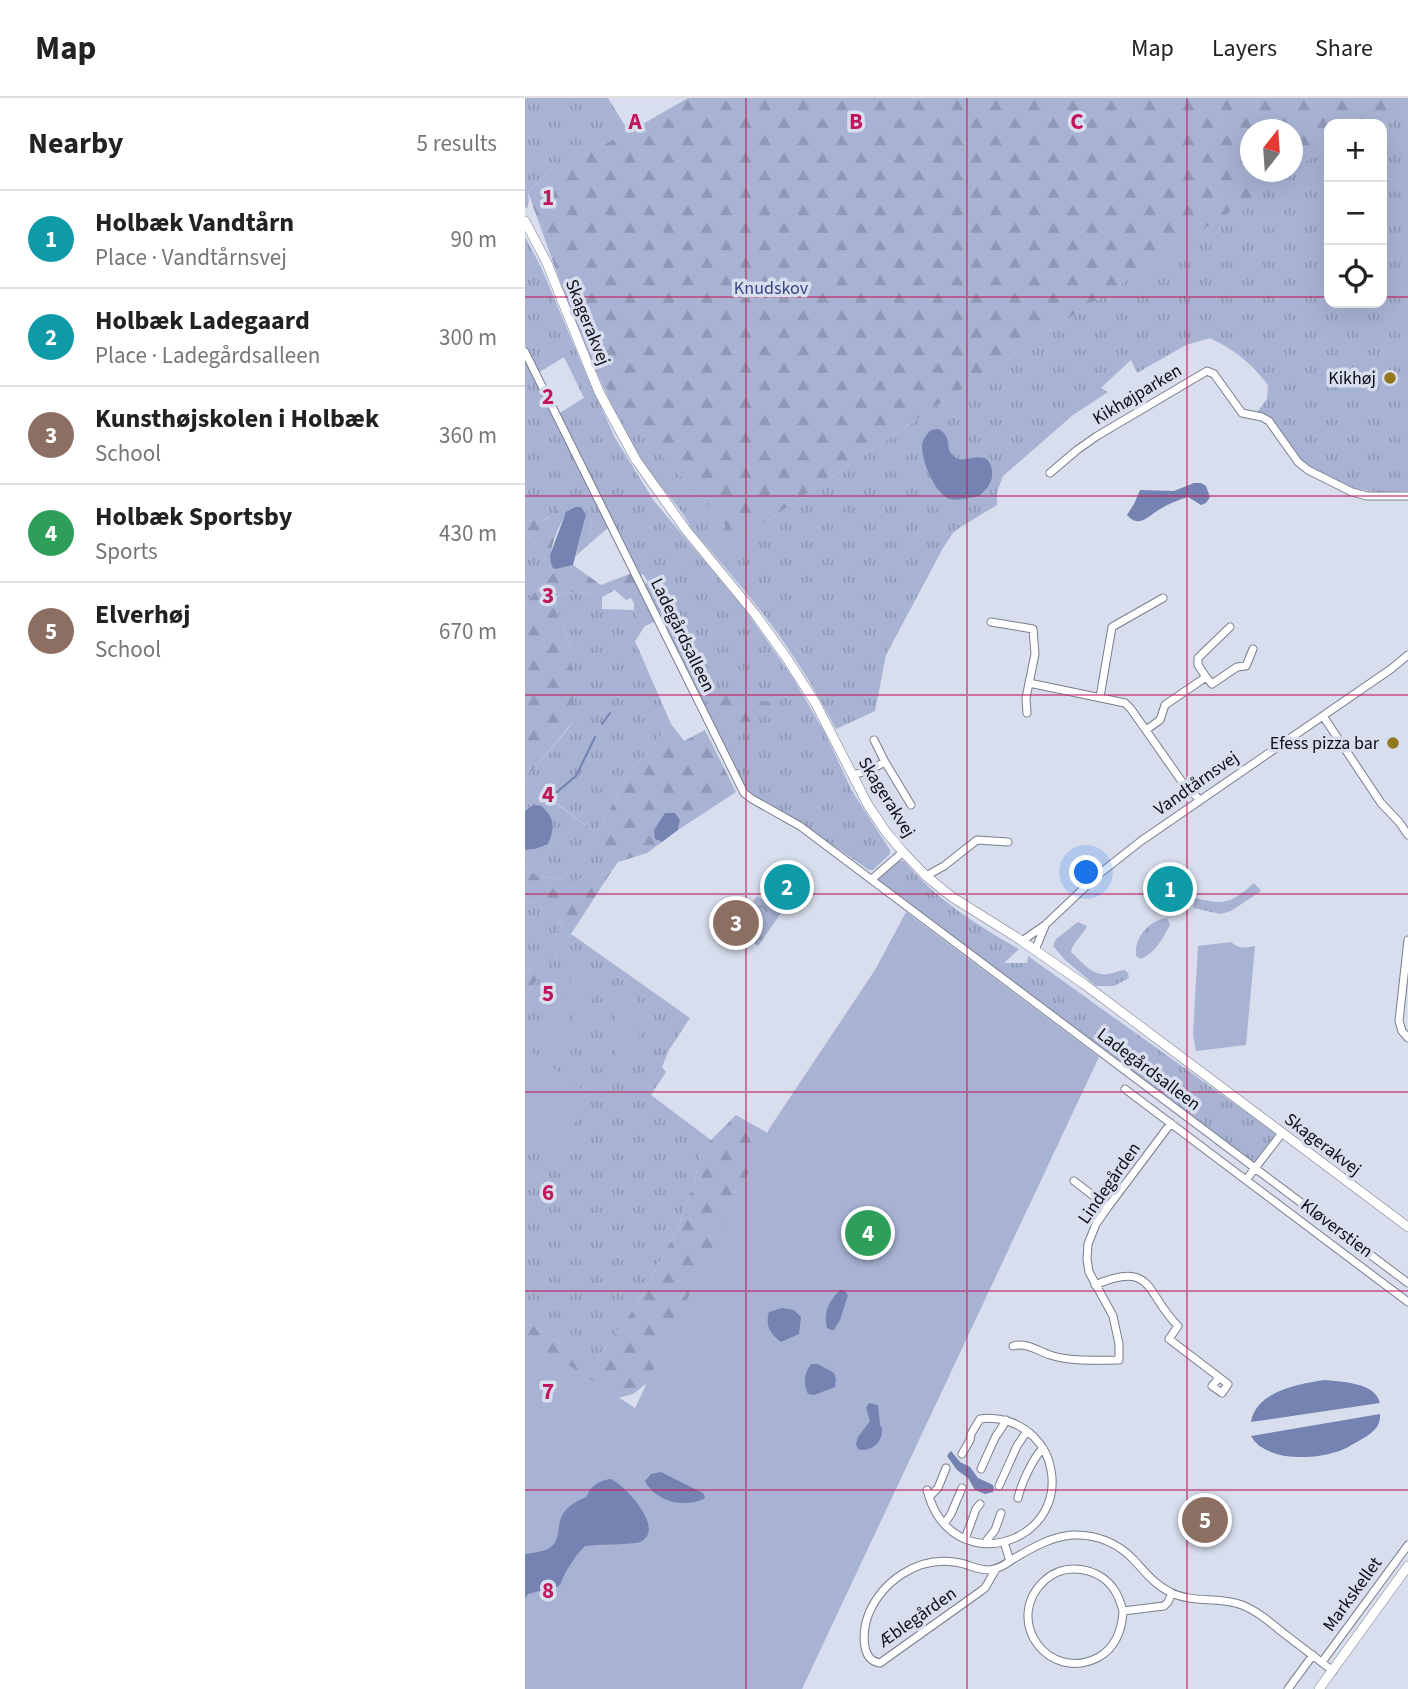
<!DOCTYPE html>
<html lang="en">
<head>
<meta charset="utf-8">
<style>
	:root { --surface:#fff; --page:#f6f6f6; --text:#222; --muted:#767676; --line:#e0e0e0; --accent:#111827 }
	body { margin:0; font-family:"Source Sans 3",sans-serif; background:var(--page); color:var(--text) }
	.controls { position:absolute; right:21px; top:21px; display:grid; overflow:hidden; border-radius:14px; box-shadow:0 7px 28px #0002 }
	.controls button { width:63px; height:63px; display:grid; place-items:center; padding:0; border:0; border-bottom:2px solid var(--line); background:var(--surface); color:var(--text); font:35px sans-serif }
	.compass { position:absolute; left:715px; top:21px; width:63px; height:63px; border-radius:50%; background:var(--surface); box-shadow:0 7px 28px #0002; rotate:17deg }
	.you { position:absolute; left:562px; top:775px; width:24px; height:24px; margin:-18px; border:5px solid #fff; border-radius:50%; background:#1a73e8; box-shadow:0 0 0 10px #1a73e833 }
	.badge { display:grid; place-items:center; width:46px; height:46px; border-radius:50%; background:var(--accent); color:#fff; font-size:23px; font-weight:700 }
	.pin { position:absolute; translate:-50% -50%; border:4px solid #fff; box-shadow:0 2px 7px #0006 }
	.list { margin:0; padding:0; list-style:none }
	h2 { display:flex; justify-content:space-between; align-items:center; height:91px; margin:0; padding:0 28px; font-size:30px }
	h2 small { font-size:23px; font-weight:400; color:var(--muted) }
	.list li { display:grid; grid-template-columns:46px 1fr auto; gap:21px; align-items:center; box-sizing:border-box; height:98px; padding:0 28px; border-top:2px solid var(--line) }
	.list b { display:block; font-size:26px; white-space:nowrap }
	.list p { margin:0; font-size:23px; white-space:nowrap; color:var(--muted) }
	.list em { font-size:23px; font-style:normal; color:var(--muted) }
	.icon { flex:none; width:38px; height:38px; fill:none; stroke:currentColor; stroke-width:2; stroke-linecap:round; stroke-linejoin:round }
	.map { position:relative; flex:none; width:883px; height:1591px; overflow:hidden }
	header { display:flex; align-items:center; gap:42px; box-sizing:border-box; height:98px; padding:0 35px; background:var(--surface); border-bottom:2px solid var(--line) }
	header strong { font-size:33px }
	nav { display:flex; gap:38px; margin-inline-start:auto; font-size:24px }
	main { display:flex }
	aside { flex:1; background:var(--surface) }
	.map>svg:first-child { display:block }
</style>
</head>
<body>
<header>
<strong>Map</strong>
<nav><a>Map</a><a>Layers</a><a>Share</a></nav>
</header>
<main>
<aside>
<h2>Nearby<small>5 results</small></h2>
<ul class="list">
<li><span class="badge" style="background:#0f9aa8">1</span><div><b>Holbæk Vandtårn</b><p>Place · Vandtårnsvej</p></div><em>90 m</em></li>
<li><span class="badge" style="background:#0f9aa8">2</span><div><b>Holbæk Ladegaard</b><p>Place · Ladegårdsalleen</p></div><em>300 m</em></li>
<li><span class="badge" style="background:#8d6e63">3</span><div><b>Kunsthøjskolen i Holbæk</b><p>School</p></div><em>360 m</em></li>
<li><span class="badge" style="background:#2e9e5b">4</span><div><b>Holbæk Sportsby</b><p>Sports</p></div><em>430 m</em></li>
<li><span class="badge" style="background:#8d6e63">5</span><div><b>Elverhøj</b><p>School</p></div><em>670 m</em></li>
</ul>
</aside>
<div class="map">
<svg width="883" height="1591" viewBox="0 0 883 1591">
	<defs>
		<pattern id="grass-tufts" width="24" height="20" patternUnits="userSpaceOnUse" patternTransform="scale(1.75)"><rect width="24" height="20" fill="#a8b3d4"/><path d="M3 7l-1-3M5 7V3M7 7l1-3M15 17l-1-3M17 17v-4M19 17l1-3" fill="none" stroke="#8f99b5"/></pattern>
		<pattern id="forest-firs" width="22" height="20" patternUnits="userSpaceOnUse" patternTransform="scale(1.75)"><rect width="22" height="20" fill="#a8b3d4"/><path d="M5 1l3.5 6h-7zM16 11l3.5 6h-7z" fill="#8f99b5"/></pattern>
		<pattern id="park-crowns" width="20" height="18" patternUnits="userSpaceOnUse" patternTransform="scale(1.75)"><rect width="20" height="18" fill="#a8b3d4"/><path d="M2 6a3 3 0 1 1 6 0M12 15a3 3 0 1 1 6 0" fill="none" stroke="#8f99b5"/></pattern>
	</defs>
	<rect width="100%" height="100%" fill="#d8deee"/>
	<path fill="url(#grass-tufts)" d="M0,0H83L104,34L24,73L3,94L4,103L2,111L0,109Z
		M883,12V393L854,394L831,391L788,370L775,361L744,318L732,314L742,301L743,287C725,264 711,253 685,240L661,247L612,275L606,262L576,290L583,294L548,317L478,378L472,394V407L434,430L428,435L418,450L361,557L350,613L311,631C298,607 285,583 270,561C240,514 202,472 166,430C156,409 140,395 127,377C101,341 83,300 65,260L150,374L158,379L200,427L196,454L413,307L804,48V205H857V26H855L867,23Z
		M0,139L16,169L59,271L90,340L129,403L222,514L268,580L300,635L327,693L365,752V756L348,772H344L277,726L227,699L218,687L119,487L123,484L118,476L114,478L33,316L59,300L39,259L13,275L0,248Z
		M0,260L84,429L63,447L67,421L30,417L13,424L0,422Z
		M0,432L29,474L0,505Z
		M39,494L67,496L77,511L109,512L120,528L110,543L146,626L110,668L71,735L29,703L66,742L93,764L86,774L49,782L14,778L0,773V752L10,751L8,707L0,713V682L46,627L45,549L29,502Z
		M375,763H379C412,802 450,826 494,851L479,865H502L503,858L749,1034L750,1037L729,1065L353,782V780L370,764Z
		M729,785L736,793L706,813L696,816L668,810L670,800C700,807 705,806 729,785Z
		M0,803L12,805L38,826L0,878Z
		M642,820L645,827C638,840 630,855 616,861L611,858C609,840 624,822 642,820Z
		M553,824L562,828C558,837 547,845 546,854C557,864 568,879 584,876C590,875 594,872 600,872L603,875L604,880L589,888H571L540,862L528,848L531,841Z
		M46,836L165,920L144,952L137,969L141,974L126,997L186,1042L176,1052L170,1082L153,1130L108,1212L68,1266L0,1223V899Z"/>
	<path fill="url(#forest-firs)" d="M163,0H883V12L867,23L855,26H804V48L768,72V32H726V74H765L413,307L196,454L187,443L198,435L200,427L158,379L150,374L77,284L56,242L3,94L24,73L104,34Z
		M39,400L57,405L67,421L63,447L51,458L61,417L41,414C34,431 18,456 31,471L48,467L76,487L107,475L131,523L120,528L109,512V505L106,500L101,502L90,492L77,499V511L66,496L39,494L29,501L45,549L49,610L46,626L0,682V505L29,474L0,432V422C24,425 28,420 39,400Z
		M172,584L222,602L247,604L249,614L226,624L193,626Z
		M146,626L159,643L180,632L211,694L153,732L155,722L130,741L137,744L122,755L93,764L34,719L25,707L28,703L71,735L110,668Z
		M0,773L14,778L48,782L86,774L46,836L0,899V878L38,826L12,805L0,803Z
		M211,1017L246,1037L154,1228L122,1285L108,1296L89,1301L0,1242V1223L68,1266L108,1212L153,1130L170,1082L176,1052Z"/>
	<path fill="url(#park-crowns)" d="M232,798L256,815L233,848L209,830Z"/>
	<path fill="#a8b3d4" d="M381,814L574,959L277,1591H0V1239L110,1310L244,1031L350,872Z
		M706,844C713,851 721,850 730,848L721,947L671,953L668,937L673,848Z
		M65,866L68,925L48,926L45,867Z
		M15,890H35L38,950H19Z
		M112,896L116,961L91,963L90,897Z
		M0,949L68,999L25,1059L0,1041Z"/>
	<path fill="#7483b1" d="M414,331C423,337 423,342 424,352C434,370 446,356 459,360C468,363 469,378 465,385C463,390 458,394 454,398C446,399 434,403 425,401C410,397 396,361 397,347C398,341 402,336 406,332Z
		M669,385H676L681,388L685,399L681,405L676,407L663,399C652,402 641,407 632,413C621,420 614,430 602,417L609,406L615,392L649,393Z
		M50,409H56L61,417L48,467L31,471L28,470L26,465L25,457L41,414Z
		M8,707L17,708C30,722 30,729 23,746L10,751L0,752V713Z
		M140,715H150L155,722L153,732L137,744L130,741L129,732Z
		M315,1192H319L323,1197L315,1222L309,1232H306L302,1230C298,1214 304,1203 315,1192Z
		M257,1210L269,1212L276,1219L274,1236L256,1244C245,1236 240,1228 244,1214Z
		M286,1266H293L309,1275L311,1281L310,1289L289,1297L283,1296C278,1286 279,1276 286,1266Z
		M799,1282C817,1284 850,1284 855,1305L726,1324C731,1293 774,1286 799,1282Z
		M344,1305L353,1307C354,1314 354,1319 355,1326C355,1328 357,1329 357,1331C358,1345 345,1355 333,1351L331,1346L333,1339L345,1323L341,1310Z
		M855,1316C856,1329 847,1335 837,1341C828,1346 818,1353 807,1355C784,1362 739,1362 726,1338Z
		M426,1353L435,1364L445,1369L453,1380L468,1387L469,1391L468,1394L460,1396L450,1392L443,1380L432,1372L422,1358L424,1355Z
		M136,1374L178,1395L180,1399L179,1401C158,1410 131,1404 120,1383L126,1376Z
		M86,1381C100,1387 142,1432 115,1444C107,1447 72,1446 60,1448L51,1458L40,1475L35,1487L26,1493H15L3,1496L0,1501V1456C7,1455 16,1454 23,1451C37,1444 31,1426 38,1416C44,1407 52,1403 61,1399C67,1387 73,1383 86,1381Z"/>
	<g fill="none" stroke-linecap="round" stroke-linejoin="round">
		<path stroke="#7483b1" stroke-width="2" d="M77,626L85,615
			M32,694L51,678L70,639"/>
		<defs>
			<path id="minor" d="M0,254L219,695L227,701L275,728L883,1185
				M525,375L552,352L572,338L682,273L689,276L717,315L737,319L744,323L773,364L783,372L827,394L842,398H883
				M466,524L508,531L510,556L501,600L502,615
				M681,579L673,567V560L705,529
				M504,585L600,605L606,611L660,688L674,701
				M575,599L587,529L638,500
				M798,618L856,705L874,724L883,737
				M621,632L635,622L640,607L681,579L687,586L712,569L721,568L728,551
				M349,642L360,664L386,707
				M328,677L345,672L360,664
				M401,778L419,768L452,742L483,744
				M347,781L378,754
				M883,842L874,923L877,933L883,940
				M497,843L520,827L574,776L616,743L866,571L883,557
				M510,852L520,828
				M600,991L883,1204
				M721,1082L757,1035
				M549,1083L583,1109
				M570,1187C629,1162 620,1195 653,1228L644,1241L703,1286L697,1295L687,1288L694,1280
				M488,1248C501,1244 513,1253 525,1257C546,1264 572,1262 594,1262V1246L588,1218L564,1174L562,1161L563,1146L571,1126L583,1109L646,1025
				M456,1371C461,1360 466,1348 471,1338C475,1332 478,1329 481,1322
				M474,1388L492,1348L502,1333
				M402,1392C405,1402 408,1412 415,1421C454,1473 538,1436 526,1372C524,1359 518,1348 509,1339C495,1325 475,1318 455,1321L446,1336L445,1342L437,1356
				M404,1399L413,1390L421,1370
				M493,1400C496,1386 508,1360 518,1350
				M419,1426L426,1416L437,1390
				M440,1441L451,1411L455,1406
				M479,1444L485,1463
				M462,1445V1442L470,1432L476,1415
				M471,1471L460,1490L456,1493L355,1565C334,1562 338,1530 344,1515C358,1483 392,1459 429,1464C443,1465 449,1472 465,1472C474,1471 481,1466 488,1461C507,1450 525,1439 547,1437C571,1436 593,1445 609,1462C620,1474 630,1487 645,1494C668,1506 694,1498 717,1507C732,1513 745,1524 757,1534C774,1547 791,1560 808,1573
				M598,1513C596,1506 594,1499 590,1493C576,1470 541,1463 520,1482C477,1521 523,1586 574,1559C591,1549 597,1532 598,1513L639,1508L643,1504L647,1495
				M797,1564L883,1447
				M763,1591L788,1557"/>
			<path id="tertiary" d="M0,123L22,165L74,294L111,362L161,432L230,516L261,559L291,606L343,707L361,734L378,754L401,778L427,799L491,839L559,886L883,1129
				M794,1591L883,1468"/>
		</defs>
		<use href="#minor" stroke="#797e8c" stroke-width="9"/>
		<use href="#tertiary" stroke="#797e8c" stroke-width="10"/>
		<use href="#minor" stroke="#fff" stroke-width="7"/>
		<use href="#tertiary" stroke="#fff" stroke-width="9"/>
	</g>
	<path fill="none" stroke="#c2185b" stroke-width="2" stroke-opacity="0.55" d="M221,0V1591M442,0V1591M662,0V1591M0,199H804M857,199H883M0,398H883M0,597H883M0,796H883M0,994H883M0,1193H883M0,1392H883"/>
	<g fill="#94781f" stroke="#d8deee" stroke-width="2.5">
		<circle cx="865" cy="280" r="7"/>
		<circle cx="868" cy="645" r="7"/>
	</g>
	<g text-anchor="middle" stroke-width="7" stroke-linejoin="round" paint-order="stroke">
		<g font-size="18" fill="#364682" stroke="#d8deee">
			<text x="246" y="196">Knudskov</text>
		</g>
		<g font-size="18" fill="#0c0e13" stroke="#d8deee">
			<text transform="translate(63 224) rotate(68)" y="6">Skagerakvej</text>
			<text transform="translate(612 296) rotate(-31)" y="6">Kikhøjparken</text>
			<text transform="translate(158 537) rotate(64)" y="6">Ladegårdsalleen</text>
			<text transform="translate(671 685) rotate(-35)" y="6">Vandtårnsvej</text>
			<text transform="translate(362 699) rotate(58)" y="6">Skagerakvej</text>
			<text transform="translate(624 971) rotate(37)" y="6">Ladegårdsalleen</text>
			<text transform="translate(798 1046) rotate(37)" y="6">Skagerakvej</text>
			<text transform="translate(584 1085) rotate(-55)" y="6">Lindegården</text>
			<text transform="translate(812 1130) rotate(37)" y="6">Kløverstien</text>
			<text transform="translate(827 1496) rotate(-54)" y="6">Markskellet</text>
			<text transform="translate(392 1519) rotate(-35)" y="6">Æblegården</text>
		</g>
		<g font-size="18" fill="#0c0e13" stroke="#d8deee" text-anchor="end">
			<text x="851" y="286">Kikhøj</text>
			<text x="854" y="651">Efess pizza bar</text>
		</g>
	</g>
	<g font-size="23" text-anchor="middle" font-weight="bold" fill="#c2185b" stroke="#d8deee" stroke-width="7" stroke-linejoin="round" paint-order="stroke">
		<text x="110" y="31">A</text>
		<text x="331" y="31">B</text>
		<text x="552" y="31">C</text>
		<text x="23" y="107">1</text>
		<text x="23" y="306">2</text>
		<text x="23" y="505">3</text>
		<text x="23" y="704">4</text>
		<text x="23" y="903">5</text>
		<text x="23" y="1102">6</text>
		<text x="23" y="1301">7</text>
		<text x="23" y="1500">8</text>
	</g>
</svg>
<div class="controls">
<button>+</button>
<button>−</button>
<button><svg class="icon" aria-label="locate" viewBox="0 0 24 24"><circle cx="12" cy="12" r="6"/><path d="M12 2v4M12 18v4M2 12h4M18 12h4"/></svg></button>
</div>
<svg class="compass" viewBox="-18 -18 36 36"><path d="M0-13l5 13h-10z" fill="#e53935"/><path d="M0 13l5-13h-10z" fill="#767676"/></svg>
<div class="you"></div>
<div class="pin badge" style="left:645px;top:791px;background:#0f9aa8">1</div>
<div class="pin badge" style="left:262px;top:789px;background:#0f9aa8">2</div>
<div class="pin badge" style="left:211px;top:825px;background:#8d6e63">3</div>
<div class="pin badge" style="left:343px;top:1135px;background:#2e9e5b">4</div>
<div class="pin badge" style="left:680px;top:1422px;background:#8d6e63">5</div>
</div>
</main>
</body>
</html>
